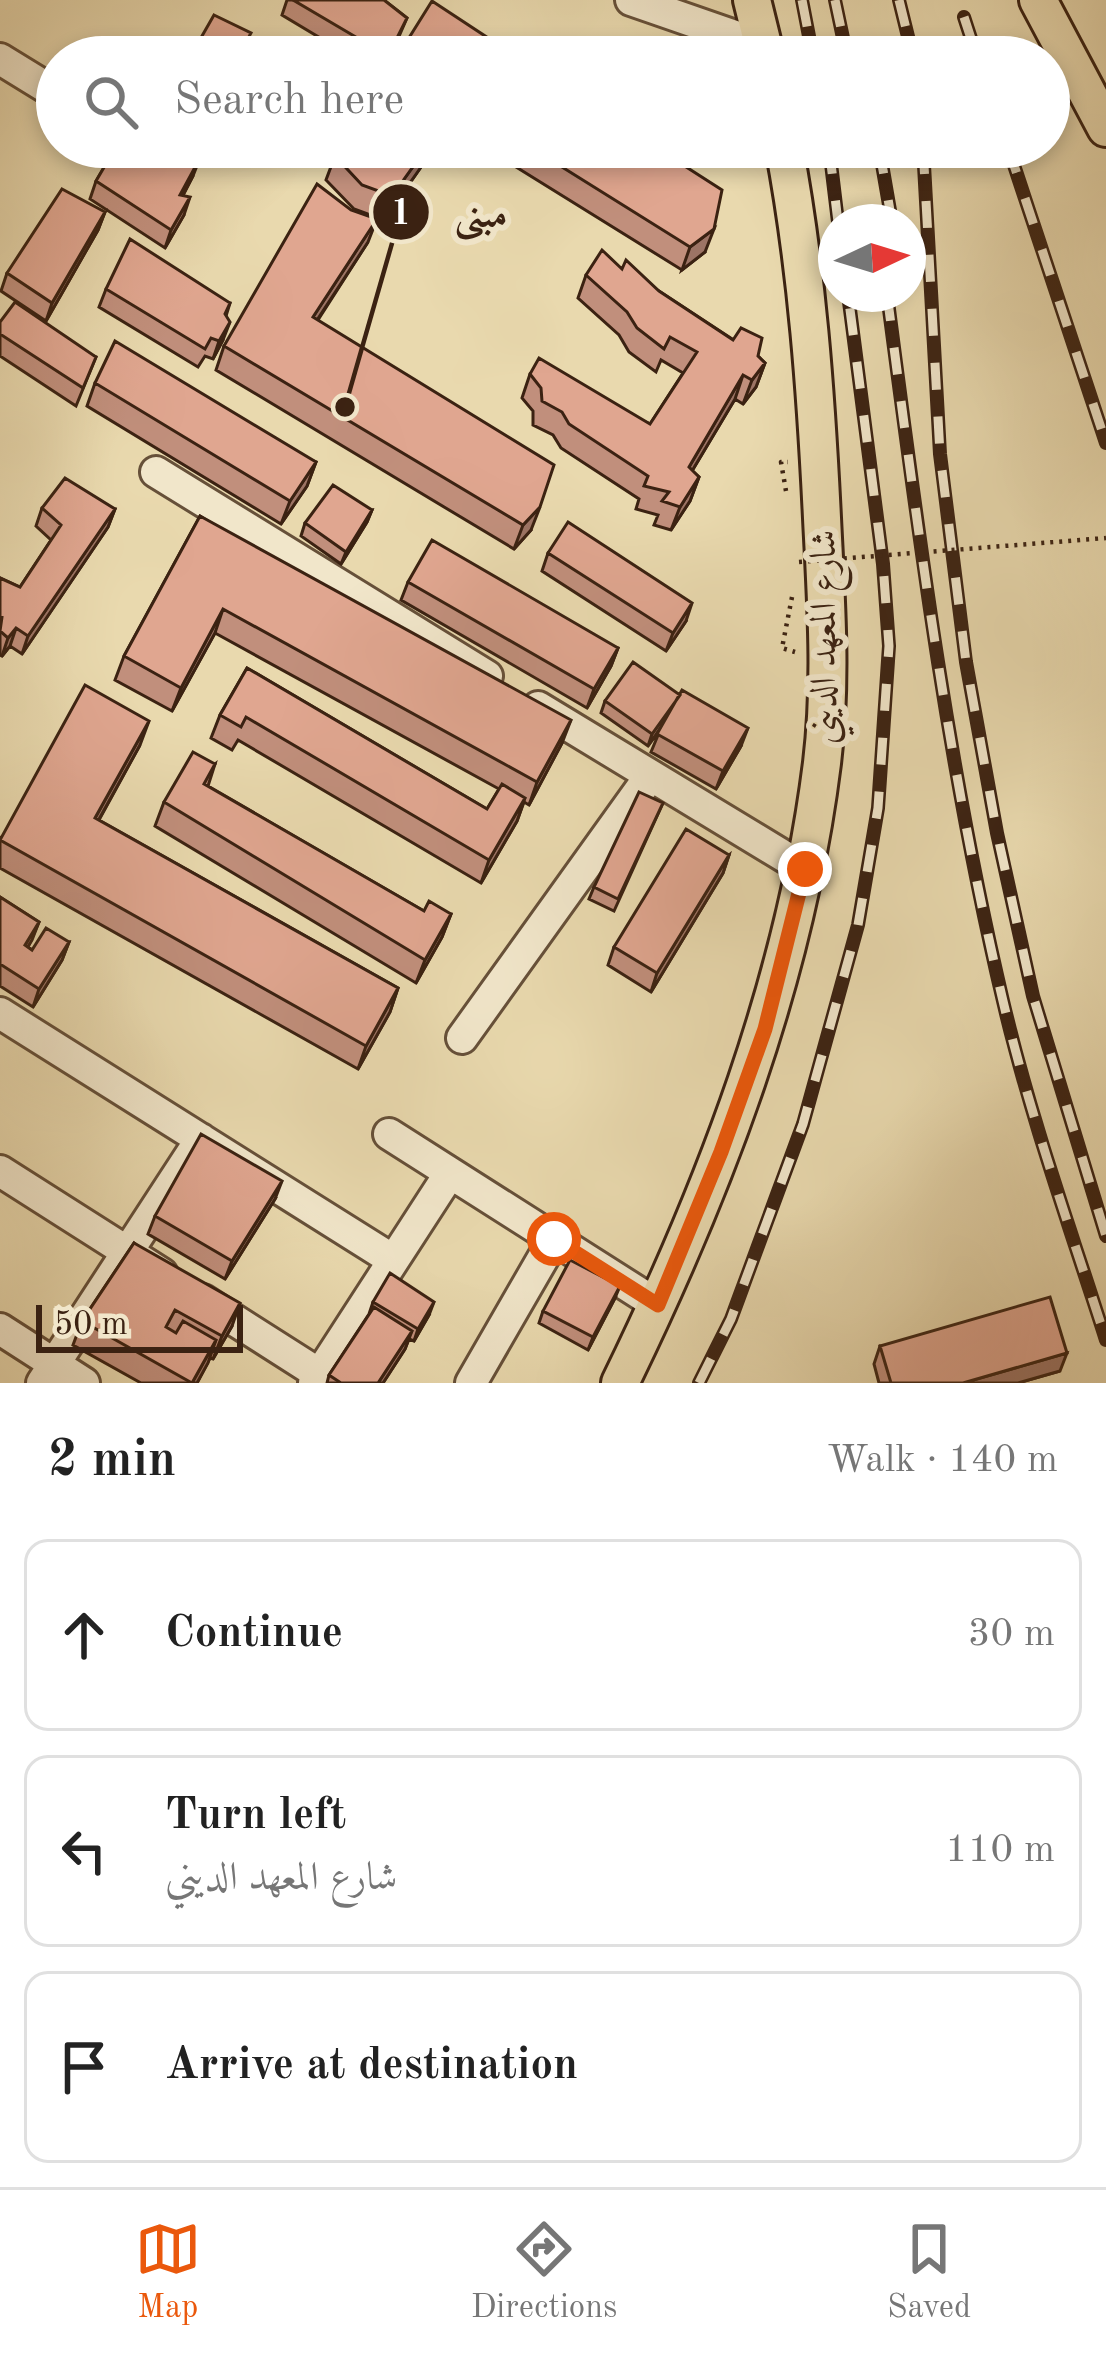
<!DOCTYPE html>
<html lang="en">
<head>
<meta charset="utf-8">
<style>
	:root { --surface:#fff; --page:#f6f6f6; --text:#222; --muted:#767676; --line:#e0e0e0; --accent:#ea580c }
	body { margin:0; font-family:"Old Standard TT",Amiri,serif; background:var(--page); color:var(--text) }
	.compass { position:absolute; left:818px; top:204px; width:108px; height:108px; border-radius:50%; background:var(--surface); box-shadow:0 6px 18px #0003; rotate:86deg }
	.scale { position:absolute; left:36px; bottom:30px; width:207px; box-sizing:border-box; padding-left:12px; border:6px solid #3b2212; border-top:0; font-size:33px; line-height:42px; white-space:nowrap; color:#3b2212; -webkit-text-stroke:9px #f1e6ca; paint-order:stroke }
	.stop { position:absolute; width:36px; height:36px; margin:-27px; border:9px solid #ea580c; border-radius:50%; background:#fff }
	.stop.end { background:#ea580c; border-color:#fff; box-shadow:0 3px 12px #0008 }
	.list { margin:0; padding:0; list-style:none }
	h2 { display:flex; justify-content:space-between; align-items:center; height:156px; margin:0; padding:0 48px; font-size:51px }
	h2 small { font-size:39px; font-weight:400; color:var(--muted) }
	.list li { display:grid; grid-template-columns:78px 1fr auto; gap:36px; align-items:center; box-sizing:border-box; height:192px; margin:0 24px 24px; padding:0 24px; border:3px solid var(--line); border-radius:24px }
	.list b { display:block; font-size:45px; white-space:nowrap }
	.list p { margin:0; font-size:39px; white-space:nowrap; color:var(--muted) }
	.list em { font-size:39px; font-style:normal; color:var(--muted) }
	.icon { flex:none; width:66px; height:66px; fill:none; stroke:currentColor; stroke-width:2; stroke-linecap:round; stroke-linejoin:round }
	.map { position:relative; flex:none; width:1106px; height:1383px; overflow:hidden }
	.search { position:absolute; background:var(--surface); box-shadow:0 6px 18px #0003; left:36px; right:36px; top:36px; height:132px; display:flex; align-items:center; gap:30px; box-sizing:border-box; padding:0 42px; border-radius:66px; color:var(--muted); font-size:45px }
	.sheet { height:804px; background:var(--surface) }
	nav { display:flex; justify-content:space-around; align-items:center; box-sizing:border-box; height:168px; border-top:3px solid var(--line); background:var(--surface); font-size:33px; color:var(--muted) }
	nav a { display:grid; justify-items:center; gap:6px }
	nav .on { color:var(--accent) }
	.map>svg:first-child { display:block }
</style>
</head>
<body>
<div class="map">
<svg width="1106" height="1383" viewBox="0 0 1106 1383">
	<rect width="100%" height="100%" fill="#e9d9ae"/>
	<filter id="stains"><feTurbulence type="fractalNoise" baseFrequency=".00167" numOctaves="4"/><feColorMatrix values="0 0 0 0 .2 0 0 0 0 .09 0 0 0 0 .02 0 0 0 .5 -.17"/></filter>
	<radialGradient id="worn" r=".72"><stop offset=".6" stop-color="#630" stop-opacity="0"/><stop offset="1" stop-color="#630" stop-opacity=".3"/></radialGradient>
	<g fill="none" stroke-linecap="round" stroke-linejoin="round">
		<defs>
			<path id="minor" d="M631,0L764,46
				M0,59L57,94
				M156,472L487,676
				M538,707L805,869
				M0,1013L393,1260
				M462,1038L650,776
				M389,1134L658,1305
				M0,1171L162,1274
				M203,1300L319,1374
				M0,1329L84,1383
				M42,1383L201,1139
				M314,1383L450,1173
				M471,1383L554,1239"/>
			<path id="major" d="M752,0L766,57
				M1038,0L1106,128
				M620,1383C715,1188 795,980 822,763C832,681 826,600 822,518C816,394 807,269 784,147"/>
		</defs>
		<use href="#minor" stroke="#665039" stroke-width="36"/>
		<use href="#major" stroke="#3b2212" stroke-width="42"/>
		<path stroke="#3b2212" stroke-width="4.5" stroke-dasharray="3 6" stroke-linecap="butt" d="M786,491L781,462H788
			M792,597L782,648L795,652"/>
		<use href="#minor" stroke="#f1e6ca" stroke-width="30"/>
		<use href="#major" stroke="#e9d9ae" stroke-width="36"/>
		<defs>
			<path id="rail" d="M802,0L813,57
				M835,0L847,57
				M899,0L913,57
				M964,17L977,57
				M829,147L838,222
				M879,147L892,222
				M923,147L940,454L966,662L997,833L1033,996L1106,1236
				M1008,147L1106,443
				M887,294C918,531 948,768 1003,1001C1030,1116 1070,1228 1106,1340
				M699,1383L731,1319L803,1124L858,925L878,808L889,646L883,564L848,294"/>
		</defs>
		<use href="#rail" stroke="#3b2212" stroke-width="14"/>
		<use href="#rail" stroke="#f1e6ca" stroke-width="9" stroke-dasharray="27" stroke-linecap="butt"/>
		<path stroke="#3b2212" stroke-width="4.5" stroke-dasharray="3 6" stroke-linecap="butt" d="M799,562L1106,538"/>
	</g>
	<path fill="#c18f7c" stroke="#3b2212" stroke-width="3" d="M287,0H384L407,18L390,57H352L282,15Z
		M116,147H198L193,156V176L183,195L184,215L165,248L90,199L96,181Z
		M435,147L384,220L354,209L326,180L335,156Z
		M484,147H655L705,252L682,270Z
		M105,212L98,230L46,321L1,291L7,273Z
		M368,242L318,320L531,530L514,549L216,370L224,346Z
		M622,269L659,291L758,356L765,363L756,387L743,404L735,399L692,471L699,477L690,501L671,530L654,525L658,515L636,509L639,499L561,448L553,435L533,425V411L522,398L530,374L650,424L683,373L661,360L656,372L629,352L619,335L578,298L586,275Z
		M106,289L230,303L226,316L223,340L213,359L205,356L198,367L99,307Z
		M0,322L96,357L76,406L0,356Z
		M95,383L316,462L307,486L281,524L87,406Z
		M42,508L115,509L108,527L22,654L10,646L2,656L0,655V578L20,587L51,540L36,526Z
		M372,510L367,522L341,564L301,536L305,523Z
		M200,516L562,743L529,805L524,802L517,821L481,883L238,740L232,750L211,738L220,715L247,668L487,809L499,789L215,633L172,711L115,680L124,656Z
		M548,553L686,621L666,651L542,571Z
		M408,582L618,648L611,666L587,708L401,600Z
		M605,701L741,746L716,789L651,752L661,728L648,746L601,713Z
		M140,745L99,820L398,988L390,1012L358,1069L0,868V838Z
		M215,764L208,786L424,911L451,914L442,937L416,983L155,826L164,802Z
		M663,803L614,911L589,899L594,887Z
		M729,855L723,873L651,992L608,965L614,947Z
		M0,897L39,922L28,947L32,950L69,942L62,960L33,1007L0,986Z
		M275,1199L225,1279L148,1234L155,1216Z
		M134,1243L232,1326L213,1359L210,1358L197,1383H141L73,1345L82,1321Z
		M615,1298L588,1350L539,1323L543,1311Z
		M373,1302L429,1315L414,1341L409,1339L405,1349L383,1383H327L329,1375L369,1314Z
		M880,1346L1060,1371L1018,1383H879L874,1364Z"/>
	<path fill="#9d7465" stroke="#3b2212" stroke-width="3" d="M427,147H435L384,220L392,196Z
		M200,158L193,176L174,213L180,195Z
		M190,197L184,215L165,248L171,230Z
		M105,212L98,230L46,321L52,303Z
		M377,219L368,242L304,340L313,317Z
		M714,229L705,252L682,270L690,247Z
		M230,322L223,340L213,359L219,341Z
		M765,363L756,387L743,404L752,380Z
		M743,375L735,399L680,491L689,467Z
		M316,462L307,486L281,524L290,501Z
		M699,477L690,501L671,530L680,507Z
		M540,507L531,530L514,549L523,525Z
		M115,509L108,527L22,654L28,636Z
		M372,510L367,522L341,564L346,552Z
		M692,603L686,621L666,651L673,633Z
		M223,609L215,633L172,711L181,688Z
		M16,628L10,646L2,656L8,638Z
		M618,648L611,666L587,708L594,689Z
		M680,695L675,707L648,746L652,734Z
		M571,720L562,743L529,805L537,782Z
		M149,721L140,745L87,841L95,818Z
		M748,728L741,746L716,789L723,771Z
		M525,798L517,821L481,883L489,860Z
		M729,855L723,873L651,992L657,973Z
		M451,914L442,937L416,983L425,960Z
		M39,922L32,940L18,963L25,945Z
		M69,942L62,960L33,1007L39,989Z
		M398,988L390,1012L358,1069L366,1046Z
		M282,1181L275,1199L225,1279L232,1261Z
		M620,1286L615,1298L588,1350L593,1337Z
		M434,1302L429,1315L414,1341L418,1329Z
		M240,1303L232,1326L213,1359L222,1336Z
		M412,1331L405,1349L383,1383H378Z
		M216,1340L208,1363L197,1383H192Z
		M1067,1353L1060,1371L1018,1383H963Z"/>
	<path fill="#e0a690" stroke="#3b2212" stroke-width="3" d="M293,0H384L407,18L388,56Z
		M432,1L517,57H397Z
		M214,15L251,33L238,57H190Z
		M116,147H194L189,154L200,158L180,195L190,197L171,230L96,181Z
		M341,147H427L392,196L362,185L335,156Z
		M530,147H655L722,190L714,229L690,247Z
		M317,184L351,210L377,219L313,317L554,465L540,507L523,525L224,346Z
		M62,189L105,212L52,303L7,273Z
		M130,239L230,303L225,314L230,322L219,341L211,338L205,349L106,289Z
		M602,250L622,269L626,260L659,291L733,340L741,328L762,338L758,356L765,363L752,380L743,375L689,467L699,477L680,507L662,501L669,492L644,486L648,476L569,424L562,412L542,401L541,388L530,374L539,358L650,424L697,352L670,337L664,349L637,328L627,312L586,275Z
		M15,302L96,357L83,388L0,334V322Z
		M115,341L316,462L290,501L95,383Z
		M65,478L115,509L28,636L16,628L8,638L0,631L2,617L0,616V578L20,587L61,525L42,508Z
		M333,485L372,510L346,552L305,523Z
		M200,516L571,720L537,782L223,609L181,688L124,656Z
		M568,522L692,603L673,633L548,553Z
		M432,540L618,648L594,689L408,582Z
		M633,662L680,695L652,734L605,701Z
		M247,668L487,809L502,784L525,798L489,860L246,717L241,727L220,715Z
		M85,685L149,721L95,818L398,988L366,1046L0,840Z
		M682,690L748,728L723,771L657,734Z
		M193,752L215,764L204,784L424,911L429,901L451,914L425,960L164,802Z
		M639,792L663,803L618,899L594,887Z
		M686,829L729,855L657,973L614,947Z
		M0,897L39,922L25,945L32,950L46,928L69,942L39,989L0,964Z
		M201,1134L282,1181L232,1261L155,1216Z
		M134,1243L240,1303L222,1336L175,1310L166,1327L176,1333L183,1321L216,1340L192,1383L82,1321Z
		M570,1260L620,1286L593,1337L543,1311Z
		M390,1273L434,1302L418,1329L373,1302Z
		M1050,1297L1067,1353L963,1383H891L880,1346Z
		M374,1307L412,1331L378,1383H341L329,1375Z"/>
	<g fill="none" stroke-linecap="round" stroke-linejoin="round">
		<path stroke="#ea580c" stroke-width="15" d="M554,1239L658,1305L721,1152L765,1029L805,869"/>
	</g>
	<g text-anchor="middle" stroke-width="12" stroke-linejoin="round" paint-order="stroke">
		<g font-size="36" fill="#3b2212" stroke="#f1e6ca">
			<text transform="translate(822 637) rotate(-90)" y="13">شارع المعهد الديني</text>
		</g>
	</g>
	<path fill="none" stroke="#3b2212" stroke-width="4.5" d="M345 407L401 212"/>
	<g fill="#3b2212" stroke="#f1e6ca" stroke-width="4.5">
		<circle cx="345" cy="407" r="12"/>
		<circle cx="401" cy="212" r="30"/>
	</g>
	<g font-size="36" text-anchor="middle" font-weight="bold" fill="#fff">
		<text x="401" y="224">1</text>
	</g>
	<g font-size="39" text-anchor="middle" font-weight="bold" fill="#3b2212" stroke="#f1e6ca" stroke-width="12" stroke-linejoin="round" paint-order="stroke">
		<text x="481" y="226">مبنى</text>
	</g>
	<rect width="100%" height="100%" filter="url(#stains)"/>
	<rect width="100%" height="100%" fill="url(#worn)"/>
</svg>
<svg class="compass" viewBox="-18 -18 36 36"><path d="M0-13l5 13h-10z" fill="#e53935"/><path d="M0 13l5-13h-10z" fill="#767676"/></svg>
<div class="scale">50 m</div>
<div class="stop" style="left:554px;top:1239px"></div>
<div class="stop end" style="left:805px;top:869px"></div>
<div class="search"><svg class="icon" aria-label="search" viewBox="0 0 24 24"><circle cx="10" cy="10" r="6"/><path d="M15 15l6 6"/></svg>Search here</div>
</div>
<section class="sheet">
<h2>2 min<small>Walk · 140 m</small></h2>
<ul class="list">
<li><svg class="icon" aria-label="ahead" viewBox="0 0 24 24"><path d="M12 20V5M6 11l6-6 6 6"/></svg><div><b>Continue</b></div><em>30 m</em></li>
<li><svg class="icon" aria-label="left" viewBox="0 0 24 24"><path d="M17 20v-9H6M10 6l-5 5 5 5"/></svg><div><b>Turn left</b><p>شارع المعهد الديني</p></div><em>110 m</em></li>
<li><svg class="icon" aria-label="arrive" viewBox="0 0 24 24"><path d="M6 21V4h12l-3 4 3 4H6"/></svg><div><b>Arrive at destination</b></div></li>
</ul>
</section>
<nav>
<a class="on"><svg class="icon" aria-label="map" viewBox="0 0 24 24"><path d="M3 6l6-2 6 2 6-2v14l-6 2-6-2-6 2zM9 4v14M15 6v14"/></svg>Map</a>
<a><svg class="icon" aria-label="directions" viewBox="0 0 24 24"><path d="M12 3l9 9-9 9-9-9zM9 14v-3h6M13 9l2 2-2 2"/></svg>Directions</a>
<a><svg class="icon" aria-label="saved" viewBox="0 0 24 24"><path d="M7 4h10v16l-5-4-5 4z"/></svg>Saved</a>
</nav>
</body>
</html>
